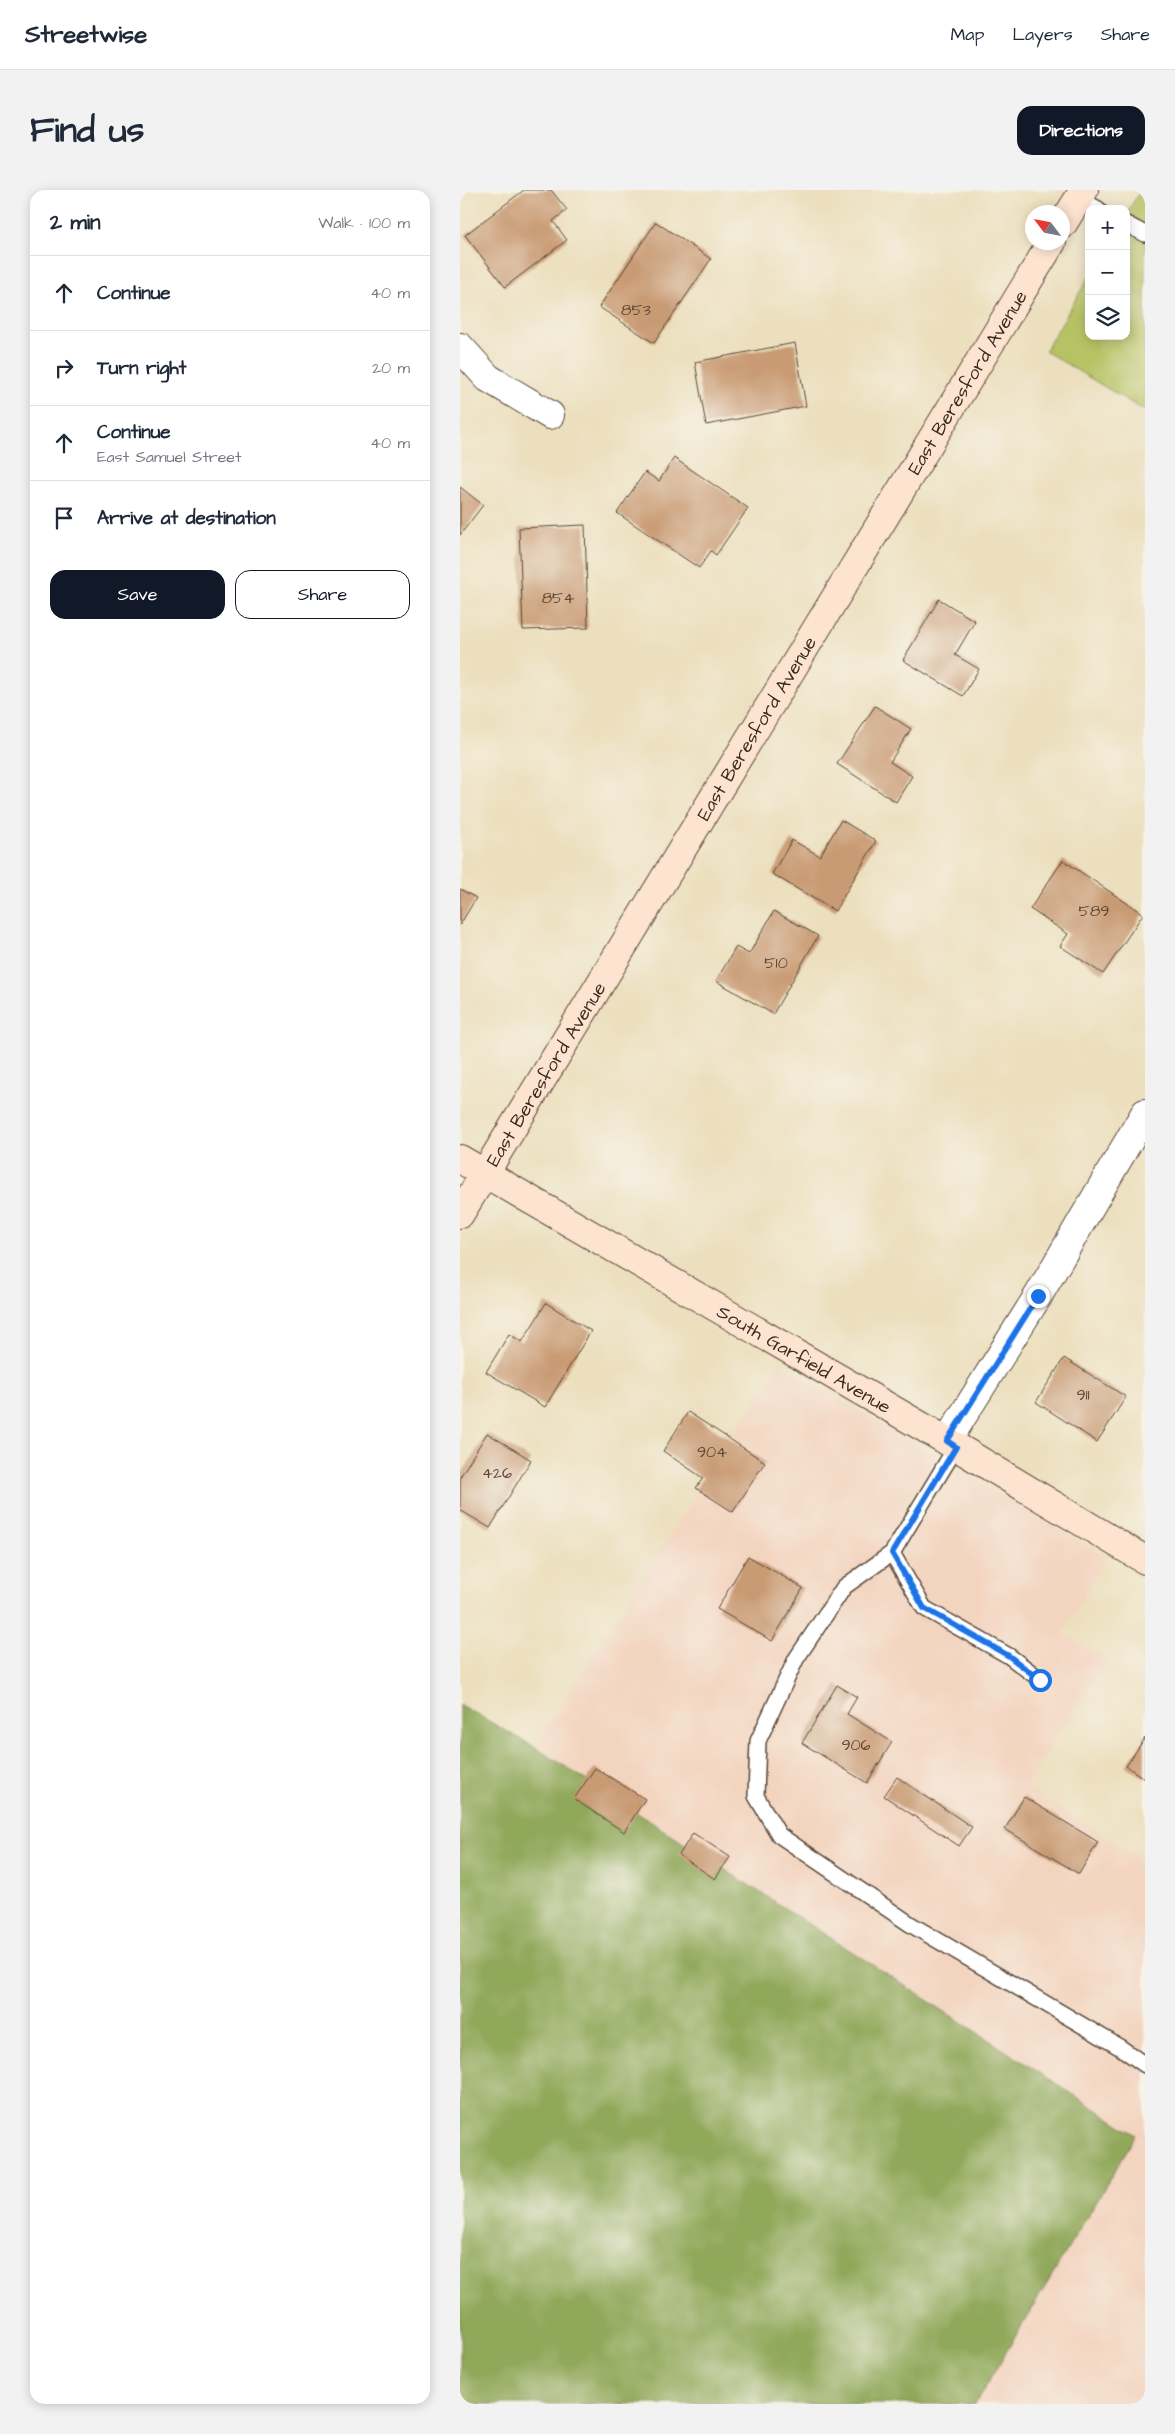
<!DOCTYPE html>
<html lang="en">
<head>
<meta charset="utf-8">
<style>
	:root { --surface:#fff; --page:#f2f2f3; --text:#1f2937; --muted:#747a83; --line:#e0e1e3; --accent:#111827 }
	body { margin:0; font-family:"Architects Daughter",sans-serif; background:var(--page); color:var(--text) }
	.controls { position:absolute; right:15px; top:15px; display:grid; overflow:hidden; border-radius:10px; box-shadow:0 2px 12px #0003 }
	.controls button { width:45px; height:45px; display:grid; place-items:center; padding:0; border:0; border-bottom:1px solid var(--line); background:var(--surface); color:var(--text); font:25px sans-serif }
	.compass { position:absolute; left:565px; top:15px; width:45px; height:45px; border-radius:50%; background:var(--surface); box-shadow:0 2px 12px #0003; rotate:302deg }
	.stop { position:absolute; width:15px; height:15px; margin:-11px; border:4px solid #1a73e8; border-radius:50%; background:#fff }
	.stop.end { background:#1a73e8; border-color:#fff; box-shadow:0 1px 5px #0008 }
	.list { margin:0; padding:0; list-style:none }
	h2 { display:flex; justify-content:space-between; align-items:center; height:65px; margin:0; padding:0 20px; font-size:21px }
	h2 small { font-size:16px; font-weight:400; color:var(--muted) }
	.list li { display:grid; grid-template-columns:32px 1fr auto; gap:15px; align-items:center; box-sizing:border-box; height:75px; padding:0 20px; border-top:1px solid var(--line) }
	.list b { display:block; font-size:19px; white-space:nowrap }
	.list p { margin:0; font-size:16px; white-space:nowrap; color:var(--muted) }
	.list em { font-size:16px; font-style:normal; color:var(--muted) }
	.actions { display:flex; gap:10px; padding:15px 20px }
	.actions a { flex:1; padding:11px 0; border:1px solid var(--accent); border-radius:15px; text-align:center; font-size:18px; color:var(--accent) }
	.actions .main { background:var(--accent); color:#fff }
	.icon { flex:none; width:28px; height:28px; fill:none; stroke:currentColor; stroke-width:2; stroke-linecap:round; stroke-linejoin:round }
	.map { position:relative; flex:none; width:685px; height:2214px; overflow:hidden; border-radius:15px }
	header { display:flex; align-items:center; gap:30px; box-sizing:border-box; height:70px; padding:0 25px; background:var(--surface); border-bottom:1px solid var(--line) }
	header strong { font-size:24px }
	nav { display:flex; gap:28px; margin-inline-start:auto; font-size:18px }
	.intro { display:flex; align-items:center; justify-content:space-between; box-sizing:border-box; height:120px; padding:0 30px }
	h1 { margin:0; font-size:35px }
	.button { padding:12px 22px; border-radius:15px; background:var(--accent); color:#fff; font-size:18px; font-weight:700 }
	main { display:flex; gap:30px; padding:0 30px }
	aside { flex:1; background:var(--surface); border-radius:15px; box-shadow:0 2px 12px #0003 }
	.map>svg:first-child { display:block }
</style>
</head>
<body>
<header>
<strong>Streetwise</strong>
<nav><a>Map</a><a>Layers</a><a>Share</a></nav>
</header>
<div class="intro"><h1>Find us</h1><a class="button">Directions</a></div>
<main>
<aside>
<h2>2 min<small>Walk · 100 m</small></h2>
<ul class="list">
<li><svg class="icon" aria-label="ahead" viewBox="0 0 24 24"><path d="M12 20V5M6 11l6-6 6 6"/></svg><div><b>Continue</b></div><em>40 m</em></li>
<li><svg class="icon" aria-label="right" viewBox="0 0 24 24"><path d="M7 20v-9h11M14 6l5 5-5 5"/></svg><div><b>Turn right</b></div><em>20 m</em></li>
<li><svg class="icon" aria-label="ahead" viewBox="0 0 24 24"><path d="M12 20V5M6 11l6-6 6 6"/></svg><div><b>Continue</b><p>East Samuel Street</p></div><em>40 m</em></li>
<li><svg class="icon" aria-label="arrive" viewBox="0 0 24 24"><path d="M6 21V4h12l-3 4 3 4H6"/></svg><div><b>Arrive at destination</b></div></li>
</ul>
<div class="actions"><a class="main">Save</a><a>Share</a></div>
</aside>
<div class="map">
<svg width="685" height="2214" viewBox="0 0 685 2214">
	<rect width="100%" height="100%" fill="#f7f3e8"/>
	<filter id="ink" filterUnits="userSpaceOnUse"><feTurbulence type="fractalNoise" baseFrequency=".02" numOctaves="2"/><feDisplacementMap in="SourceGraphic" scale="10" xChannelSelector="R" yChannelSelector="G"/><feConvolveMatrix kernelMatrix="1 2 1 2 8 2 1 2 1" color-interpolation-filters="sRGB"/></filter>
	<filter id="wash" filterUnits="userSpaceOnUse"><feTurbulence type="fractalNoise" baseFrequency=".0096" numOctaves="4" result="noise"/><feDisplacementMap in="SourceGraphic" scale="20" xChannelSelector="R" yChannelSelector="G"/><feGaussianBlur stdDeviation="1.12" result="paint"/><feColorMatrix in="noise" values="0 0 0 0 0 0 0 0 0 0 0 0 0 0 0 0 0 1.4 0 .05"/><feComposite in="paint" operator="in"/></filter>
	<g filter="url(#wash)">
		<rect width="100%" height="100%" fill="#ecdfbd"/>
		<path fill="#f3d4bf" d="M319,1174L646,1367L603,1443L647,1471L566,1596L685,1671V2214H515L676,1945L75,1557Z"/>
		<path fill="#b6c264" stroke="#787641" d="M681,0H685V221L585,161L629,87V146H666V24Z"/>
		<path fill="#90a85a" stroke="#66693c" d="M0,1515L75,1557L676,1945L515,2214H0Z"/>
		<g id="blocks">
			<path fill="#c99b75" d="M64,0H91L107,20L93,31L107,50L45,97L5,45Z
				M196,32L251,69L194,153L139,117Z
				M335,153L346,216L246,235L235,172Z
				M214,268L288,318L256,365L251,361L239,378L157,323L185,282L199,291Z
				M0,297L23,315L0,345Z
				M125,335L128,438L63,440L59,338Z
				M479,409L515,431L495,465L519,479L503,506L443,470Z
				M415,516L451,539L430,572L452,586L436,612L377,574Z
				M381,630L416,651L375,721L312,684L332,650L360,666Z
				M603,670L683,724L643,784L600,756L608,744L570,719Z
				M0,699L16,708L0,735Z
				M314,721L358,746L313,824L256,791L276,757L289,764Z
				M86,1113L131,1141L85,1217L26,1182L49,1144L62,1152Z
				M604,1168L666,1207L637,1252L576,1212Z
				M228,1222L305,1272L273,1322L236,1298L243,1288L203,1261Z
				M27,1243L71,1270L30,1338L0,1320V1287Z
				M288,1366L343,1398L312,1451L257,1419Z
				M377,1495L397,1507L387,1524L432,1552L407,1593L342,1553Z
				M685,1548V1589L666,1576Z
				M135,1578L185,1609L164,1642L114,1609Z
				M437,1587L512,1637L499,1656L424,1606Z
				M564,1607L638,1652L619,1684L545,1639Z
				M233,1643L270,1667L255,1689L219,1665Z"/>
		</g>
	</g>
	<g filter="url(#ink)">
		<use href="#blocks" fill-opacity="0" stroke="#564536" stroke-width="1"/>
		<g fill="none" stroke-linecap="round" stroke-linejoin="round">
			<defs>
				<path id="lane" d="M619,9L638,19
					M666,34L685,44
					M496,1257L432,1363L384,1397L336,1469L298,1551L296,1606L319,1645L450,1734L661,1858L685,1875
					M432,1363L464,1418L549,1466L581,1490"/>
				<path id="street" d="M0,157L28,188L90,225
					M487,1251L578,1106L685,923"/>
				<g id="secondary">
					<path d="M602,35L624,0"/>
					<path id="s1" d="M0,969L487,1251L685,1370"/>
					<path id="s2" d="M0,1024L592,52"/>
				</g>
			</defs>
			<use href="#lane" stroke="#564536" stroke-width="18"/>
			<use href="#street" stroke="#564536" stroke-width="30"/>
			<use href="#secondary" stroke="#564536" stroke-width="30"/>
			<use href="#lane" stroke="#fff" stroke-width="15"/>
			<use href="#street" stroke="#fff" stroke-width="28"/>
			<use href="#secondary" stroke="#fde4d1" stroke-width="28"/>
		</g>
	</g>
	<g fill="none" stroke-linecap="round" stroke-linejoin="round" filter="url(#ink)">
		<path stroke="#1a73e8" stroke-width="6" d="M578,1106L487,1251L496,1257L432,1363L464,1418L549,1466L580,1490"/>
	</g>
	<g text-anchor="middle" stroke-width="4.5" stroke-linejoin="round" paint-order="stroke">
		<g font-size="16" fill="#5e4634">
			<text x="176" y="125">853</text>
			<text x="98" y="413">854</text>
			<text x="634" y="726">589</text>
			<text x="316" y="778">510</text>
			<text x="623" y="1210">911</text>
			<text x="252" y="1267">904</text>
			<text x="37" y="1288">426</text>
			<text x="396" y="1560">906</text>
		</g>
		<g font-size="19" fill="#3b2a1e" stroke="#f7f3e8">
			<text dy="7" stroke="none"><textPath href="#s2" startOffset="974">East Beresford Avenue</textPath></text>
			<text dy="7" stroke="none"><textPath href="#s2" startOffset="569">East Beresford Avenue</textPath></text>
			<text dy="7" stroke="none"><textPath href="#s2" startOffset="164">East Beresford Avenue</textPath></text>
			<text dy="7" stroke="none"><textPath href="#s1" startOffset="398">South Garfield Avenue</textPath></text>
		</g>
	</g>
</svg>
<div class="controls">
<button>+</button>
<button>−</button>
<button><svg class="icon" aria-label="layers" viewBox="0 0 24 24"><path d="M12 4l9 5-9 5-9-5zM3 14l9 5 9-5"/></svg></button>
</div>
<svg class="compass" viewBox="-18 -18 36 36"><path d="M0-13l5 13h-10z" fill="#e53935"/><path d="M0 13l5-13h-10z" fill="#747a83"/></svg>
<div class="stop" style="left:580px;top:1490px"></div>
<div class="stop end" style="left:578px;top:1106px"></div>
</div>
</main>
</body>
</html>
